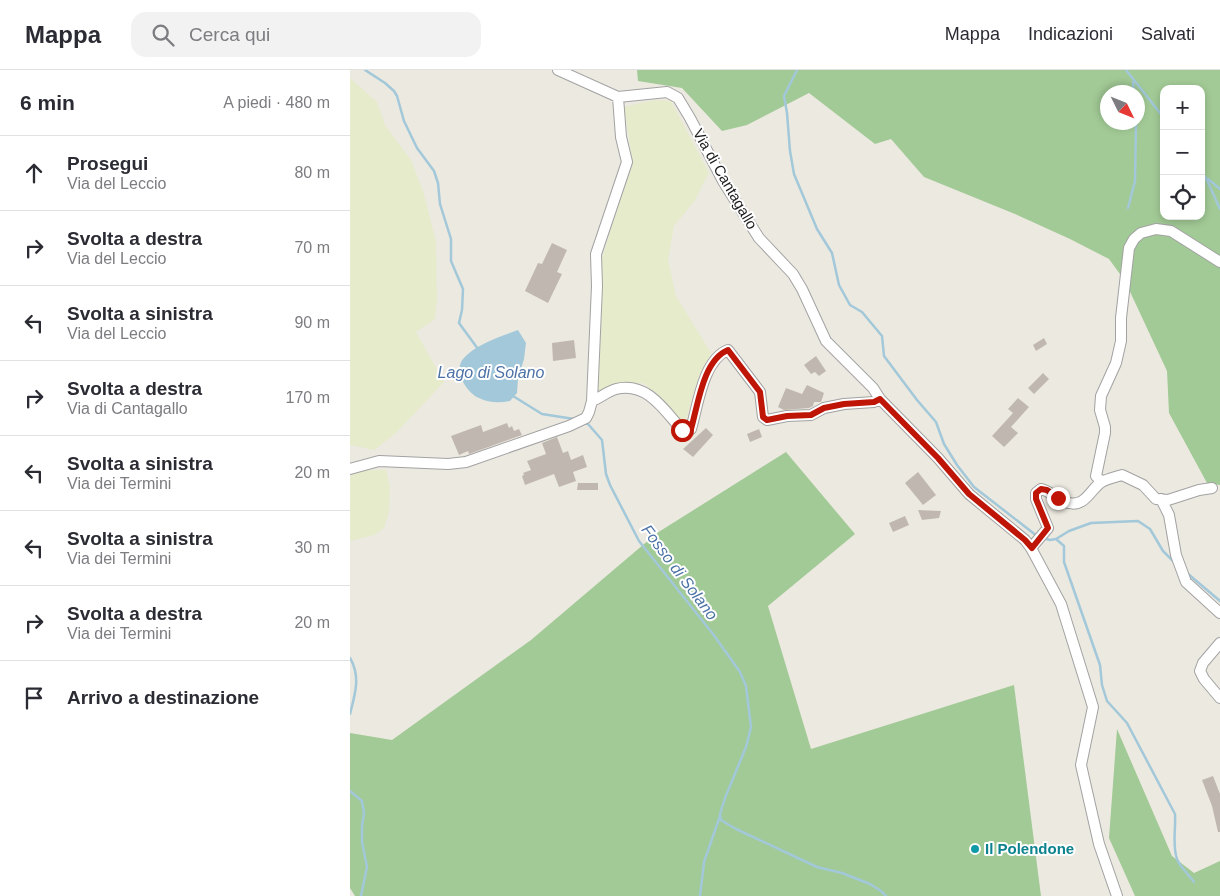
<!DOCTYPE html>
<html lang="it">
<head>
<meta charset="utf-8">
<style>
	:root { --surface:#fff; --page:#f2f2f3; --text:#2b2b33; --muted:#7c7c81; --line:#e1e1e2 }
	body { margin:0; font-family:Arial,sans-serif; background:var(--page); color:var(--text) }
	.controls { position:absolute; right:15px; top:15px; display:grid; overflow:hidden; border-radius:10px; box-shadow:0 2px 8px #0003 }
	.controls button { width:45px; height:45px; display:grid; place-items:center; padding:0; border:0; border-bottom:1px solid var(--line); background:var(--surface); color:var(--text); font:25px sans-serif }
	.compass { position:absolute; left:750px; top:15px; width:45px; height:45px; border-radius:50%; background:var(--surface); box-shadow:0 2px 8px #0003; rotate:133deg }
	.stop { position:absolute; width:15px; height:15px; margin:-11px; border:4px solid #be1507; border-radius:50%; background:#fff }
	.stop.end { background:#be1507; border-color:#fff; box-shadow:0 1px 5px #0008 }
	.list { margin:0; padding:0; list-style:none }
	h2 { display:flex; justify-content:space-between; align-items:center; height:65px; margin:0; padding:0 20px; font-size:21px }
	h2 small { font-size:16px; font-weight:400; color:var(--muted) }
	.list li { display:grid; grid-template-columns:32px 1fr auto; gap:15px; align-items:center; box-sizing:border-box; height:75px; padding:0 20px; border-top:1px solid var(--line) }
	.list b { display:block; font-size:19px; white-space:nowrap }
	.list p { margin:0; font-size:16px; white-space:nowrap; color:var(--muted) }
	.list em { font-size:16px; font-style:normal; color:var(--muted) }
	.icon { flex:none; width:28px; height:28px; fill:none; stroke:currentColor; stroke-width:2; stroke-linecap:round; stroke-linejoin:round }
	.map { position:relative; flex:none; width:870px; height:826px; overflow:hidden }
	header { display:flex; align-items:center; gap:30px; box-sizing:border-box; height:70px; padding:0 25px; background:var(--surface); border-bottom:1px solid var(--line) }
	header strong { font-size:24px }
	nav { display:flex; gap:28px; margin-inline-start:auto; font-size:18px }
	.search { width:350px; height:45px; background:var(--page); display:flex; align-items:center; gap:12px; box-sizing:border-box; padding:0 18px; border-radius:15px; color:var(--muted); font-size:19px }
	main { display:flex }
	aside { flex:1; background:var(--surface) }
	.map>svg:first-child { display:block }
</style>
</head>
<body>
<header>
<strong>Mappa</strong>
<div class="search"><svg class="icon" aria-label="search" viewBox="0 0 24 24"><circle cx="10" cy="10" r="6"/><path d="M15 15l6 6"/></svg>Cerca qui</div>
<nav><a>Mappa</a><a>Indicazioni</a><a>Salvati</a></nav>
</header>
<main>
<aside>
<h2>6 min<small>A piedi · 480 m</small></h2>
<ul class="list">
<li><svg class="icon" aria-label="ahead" viewBox="0 0 24 24"><path d="M12 20V5M6 11l6-6 6 6"/></svg><div><b>Prosegui</b><p>Via del Leccio</p></div><em>80 m</em></li>
<li><svg class="icon" aria-label="right" viewBox="0 0 24 24"><path d="M7 20v-9h11M14 6l5 5-5 5"/></svg><div><b>Svolta a destra</b><p>Via del Leccio</p></div><em>70 m</em></li>
<li><svg class="icon" aria-label="left" viewBox="0 0 24 24"><path d="M17 20v-9H6M10 6l-5 5 5 5"/></svg><div><b>Svolta a sinistra</b><p>Via del Leccio</p></div><em>90 m</em></li>
<li><svg class="icon" aria-label="right" viewBox="0 0 24 24"><path d="M7 20v-9h11M14 6l5 5-5 5"/></svg><div><b>Svolta a destra</b><p>Via di Cantagallo</p></div><em>170 m</em></li>
<li><svg class="icon" aria-label="left" viewBox="0 0 24 24"><path d="M17 20v-9H6M10 6l-5 5 5 5"/></svg><div><b>Svolta a sinistra</b><p>Via dei Termini</p></div><em>20 m</em></li>
<li><svg class="icon" aria-label="left" viewBox="0 0 24 24"><path d="M17 20v-9H6M10 6l-5 5 5 5"/></svg><div><b>Svolta a sinistra</b><p>Via dei Termini</p></div><em>30 m</em></li>
<li><svg class="icon" aria-label="right" viewBox="0 0 24 24"><path d="M7 20v-9h11M14 6l5 5-5 5"/></svg><div><b>Svolta a destra</b><p>Via dei Termini</p></div><em>20 m</em></li>
<li><svg class="icon" aria-label="arrive" viewBox="0 0 24 24"><path d="M6 21V4h12l-3 4 3 4H6"/></svg><div><b>Arrivo a destinazione</b></div></li>
</ul>
</aside>
<div class="map">
<svg width="870" height="826" viewBox="0 0 870 826">
	<rect width="100%" height="100%" fill="#ece9e0"/>
	<path fill="#e6ebcc" d="M0,8L27,32L35,55L61,90L73,121L86,171L87,230L85,249L66,262L94,312L46,363L24,380L0,375Z
		M304,30L321,31L359,103L345,130L324,156L318,190L326,226L361,283L345,318L334,357L318,337L294,313L267,315L248,325L251,192L282,89L274,37Z
		M15,400H36L40,417L39,442L34,458L24,465L0,471V406Z"/>
	<path fill="#a2ca96" fill-rule="evenodd" d="M287,0H870V415L857,413L819,343L817,301L775,211L759,189L720,169L665,144L574,107L541,69L525,74L459,23L397,55L372,61L332,18L288,11ZM814,19H851V146H814ZM758,22H788V52H758Z
		M436,382L505,464L418,536L461,679L664,615L691,826H5L0,818V663L42,670L181,570L307,463Z
		M767,659L822,786L844,803L870,791V826H785L759,768Z"/>
	<path fill="#a2c8d9" d="M168,260L176,273L174,289L168,309L167,323L160,331C149,333 139,333 129,328C117,323 103,301 113,289C126,274 150,267 168,260Z"/>
	<g fill="none" stroke-linecap="round" stroke-linejoin="round">
		<path stroke="#a2c8d9" stroke-width="2.5" d="M15,0L35,13L44,21L47,26L54,51L67,78L84,101L88,113L90,134L101,169V191L113,219L112,240L109,253L128,279
			M447,0L434,26L437,43L440,81L444,104L467,159L482,183L489,215L500,235L512,242L532,266L534,286L567,330L586,352L594,374L607,395L624,417L687,466
			M776,0L814,48
			M783,12L784,22
			M851,102L856,108L870,139
			M858,109L870,119
			M778,138L785,111L786,52
			M163,326L192,344L224,349
			M234,353L238,354L252,370L256,404L260,415L289,471L363,564L390,602L396,616L401,657L396,677L375,728L370,744L371,750L386,759L467,797L492,803L520,814L531,821L536,826
			M693,468L700,470L706,469L714,476V492L750,595L752,615L757,631L777,653L825,744C826,759 822,775 827,789C830,797 839,805 844,812
			M706,469L719,461L741,453L788,451L800,459L813,481L823,491
			M837,503L870,531
			M0,588C11,607 5,624 0,644
			M0,721L12,731L14,743L12,756V772L17,797L11,826
			M350,826L354,792L370,746"/>
	</g>
	<path fill="#c0b8b0" d="M202,173L217,180L207,202L212,204L198,233L175,221L188,193L192,194Z
		M694,268L697,274L686,281L683,275Z
		M224,270L226,288L203,291L202,273Z
		M466,286L476,301L469,306L465,302L461,304L454,295Z
		M693,303L699,309L684,324L678,318Z
		M457,315L474,323L471,332H464L463,336L459,338L434,340L428,337L436,318L452,324Z
		M668,328L679,337L661,357L668,363L654,377L642,366L663,343L658,339Z
		M157,353L159,358L162,356L164,361L169,359L172,365L119,384L118,381L109,385L101,366L131,355L133,362Z
		M356,358L363,365L343,387L333,379Z
		M409,359L412,367L400,372L397,364Z
		M207,367L213,383L218,381L221,390L233,385L237,397L223,402L226,411L209,417L204,404L175,415L172,406L174,405L173,403L181,400L177,391L196,384L192,373Z
		M568,402L586,425L573,435L555,413Z
		M228,413H248V420H227Z
		M568,440L591,441L589,448L572,450Z
		M555,446L559,455L543,462L539,453Z
		M863,706L870,724V762H868L862,736L852,710Z"/>
	<g fill="none" stroke-linecap="round" stroke-linejoin="round">
		<defs>
			<path id="minor" d="M208,0L268,27L317,22L328,28L340,48L373,111L409,168L443,204L452,219L476,271L523,318L530,329L588,388L619,424L675,470L681,478L711,534L743,637L731,695L749,774L767,826
				M242,331C250,328 258,321 266,319C297,311 315,341 332,360L336,362L341,359C348,335 353,290 378,280L410,322L413,347L417,350L437,346L461,345L474,338L494,334L524,332L530,329
				M0,399L29,391L98,394L116,392L219,356L236,348L239,342L242,331L247,216L246,184L277,92L271,67L268,27
				M752,412L746,406L755,363V357L750,340L751,326L766,293L771,271V248L779,178L784,169L791,163L806,159L821,161L870,192
				M811,429L819,445L826,485L836,512L870,543
				M681,478L698,458L686,429V423L691,419C701,421 708,431 719,433C734,437 740,421 750,413C756,409 765,407 772,405L793,415L806,429L818,430L849,420L862,418
				M870,573L853,593L850,601L854,609L870,628"/>
		</defs>
		<use href="#minor" stroke="#a2a2a2" stroke-width="12"/>
		<use href="#minor" stroke="#fff" stroke-width="10"/>
	</g>
	<g fill="none" stroke-linecap="round" stroke-linejoin="round">
		<path stroke="#be1507" stroke-width="6" d="M332,360L336,362L341,359C348,335 353,290 378,280L410,322L413,347L417,350L437,346L461,345L474,338L494,334L524,332L530,329L588,388L619,424L675,470L682,478L698,458L686,429V423L691,419L697,420L708,428"/>
	</g>
	<circle fill="#0f9aa8" stroke="#fff" stroke-width="2" cx="625" cy="779" r="5"/>
	<g text-anchor="middle" stroke-width="4" stroke-linejoin="round" paint-order="stroke">
		<g font-size="15" fill="#1b1b1b" stroke="#fff">
			<text transform="translate(375 109) rotate(60)" y="5">Via di Cantagallo</text>
		</g>
		<g font-size="15" font-weight="bold" fill="#0d838f" stroke="#fff" text-anchor="start">
			<text x="635" y="784">Il Polendone</text>
		</g>
		<g font-size="16" font-style="italic" fill="#4c72a6" stroke="#fff">
			<text x="141" y="308">Lago di Solano</text>
			<text transform="translate(330 502) rotate(53)" y="6">Fosso di Solano</text>
		</g>
	</g>
</svg>
<div class="controls">
<button>+</button>
<button>−</button>
<button><svg class="icon" aria-label="locate" viewBox="0 0 24 24"><circle cx="12" cy="12" r="6"/><path d="M12 2v4M12 18v4M2 12h4M18 12h4"/></svg></button>
</div>
<svg class="compass" viewBox="-18 -18 36 36"><path d="M0-13l5 13h-10z" fill="#e53935"/><path d="M0 13l5-13h-10z" fill="#7c7c81"/></svg>
<div class="stop" style="left:332px;top:360px"></div>
<div class="stop end" style="left:708px;top:428px"></div>
</div>
</main>
</body>
</html>
